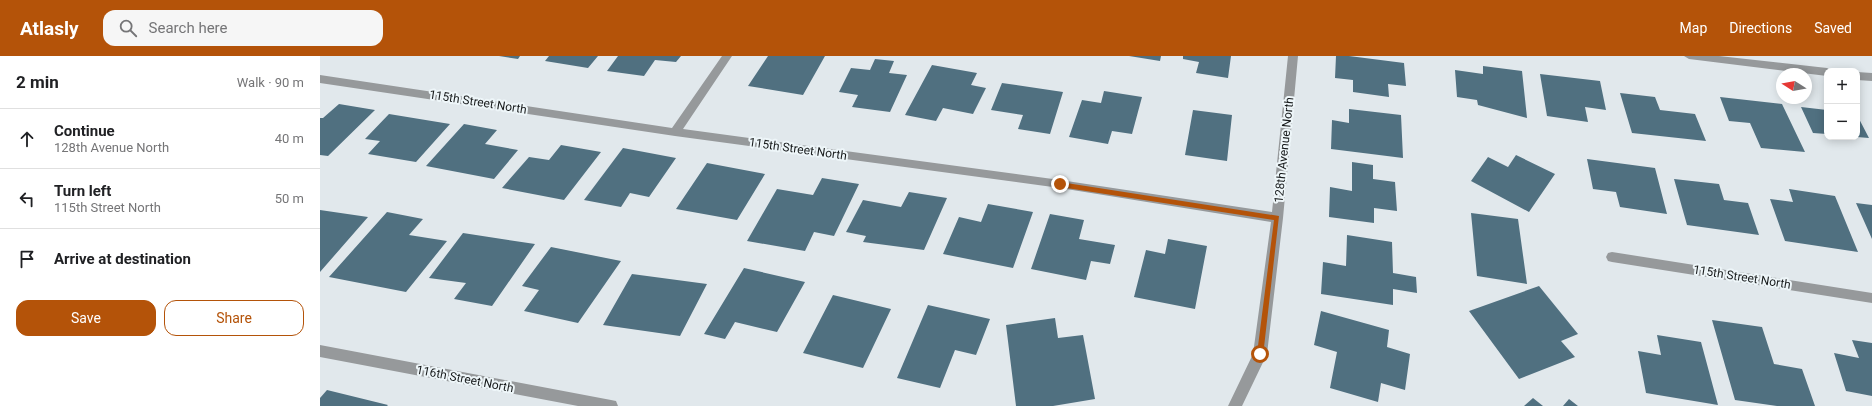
<!DOCTYPE html>
<html lang="en">
<head>
<meta charset="utf-8">
<style>
	:root { --surface:#fff; --page:#f6f6f6; --text:#202124; --muted:#757577; --line:#e0e0e0; --accent:#b45309 }
	body { margin:0; font-family:Roboto,sans-serif; background:var(--page); color:var(--text) }
	.controls { position:absolute; right:12px; top:12px; display:grid; overflow:hidden; border-radius:8px; box-shadow:0 2px 10px #0003 }
	.controls button { width:36px; height:36px; display:grid; place-items:center; padding:0; border:0; border-bottom:1px solid var(--line); background:var(--surface); color:var(--text); font:20px sans-serif }
	.compass { position:absolute; left:1456px; top:12px; width:36px; height:36px; border-radius:50%; background:var(--surface); box-shadow:0 2px 10px #0003; rotate:281deg }
	.stop { position:absolute; width:12px; height:12px; margin:-9px; border:3px solid #b45309; border-radius:50%; background:#fff }
	.stop.end { background:#b45309; border-color:#fff; box-shadow:0 1px 4px #0008 }
	.list { margin:0; padding:0; list-style:none }
	h2 { display:flex; justify-content:space-between; align-items:center; height:52px; margin:0; padding:0 16px; font-size:17px }
	h2 small { font-size:13px; font-weight:400; color:var(--muted) }
	.list li { display:grid; grid-template-columns:26px 1fr auto; gap:12px; align-items:center; box-sizing:border-box; height:60px; padding:0 16px; border-top:1px solid var(--line) }
	.list b { display:block; font-size:15px; white-space:nowrap }
	.list p { margin:0; font-size:13px; white-space:nowrap; color:var(--muted) }
	.list em { font-size:13px; font-style:normal; color:var(--muted) }
	.actions { display:flex; gap:8px; padding:12px 16px }
	.actions a { flex:1; padding:9px 0; border:1px solid var(--accent); border-radius:12px; text-align:center; font-size:14px; color:var(--accent) }
	.actions .main { background:var(--accent); color:#fff }
	.icon { flex:none; width:22px; height:22px; fill:none; stroke:currentColor; stroke-width:2; stroke-linecap:round; stroke-linejoin:round }
	.map { position:relative; flex:none; width:1552px; height:350px; overflow:hidden }
	header { display:flex; align-items:center; gap:24px; box-sizing:border-box; height:56px; padding:0 20px; background:var(--accent); color:#fff }
	header strong { font-size:19px }
	nav { display:flex; gap:22px; margin-inline-start:auto; font-size:14px }
	.search { width:280px; height:36px; background:var(--page); display:flex; align-items:center; gap:10px; box-sizing:border-box; padding:0 14px; border-radius:12px; color:var(--muted); font-size:15px }
	main { display:flex }
	aside { flex:1; background:var(--surface) }
	.map>svg:first-child { display:block }
</style>
</head>
<body>
<header>
<strong>Atlasly</strong>
<div class="search"><svg class="icon" aria-label="search" viewBox="0 0 24 24"><circle cx="10" cy="10" r="6"/><path d="M15 15l6 6"/></svg>Search here</div>
<nav><a>Map</a><a>Directions</a><a>Saved</a></nav>
</header>
<main>
<aside>
<h2>2 min<small>Walk · 90 m</small></h2>
<ul class="list">
<li><svg class="icon" aria-label="ahead" viewBox="0 0 24 24"><path d="M12 20V5M6 11l6-6 6 6"/></svg><div><b>Continue</b><p>128th Avenue North</p></div><em>40 m</em></li>
<li><svg class="icon" aria-label="left" viewBox="0 0 24 24"><path d="M17 20v-9H6M10 6l-5 5 5 5"/></svg><div><b>Turn left</b><p>115th Street North</p></div><em>50 m</em></li>
<li><svg class="icon" aria-label="arrive" viewBox="0 0 24 24"><path d="M6 21V4h12l-3 4 3 4H6"/></svg><div><b>Arrive at destination</b></div></li>
</ul>
<div class="actions"><a class="main">Save</a><a>Share</a></div>
</aside>
<div class="map">
<svg width="1552" height="350" viewBox="0 0 1552 350">
	<rect width="100%" height="100%" fill="#e1e8ec"/>
	<path fill="#507080" d="M179,0H200L198,3Z
		M229,0H278L268,12L225,5Z
		M298,0H361L356,6L335,4L324,20L287,15Z
		M448,0H505L483,39L428,30Z
		M809,0H841L840,5Z
		M863,0H911L908,22L876,17L879,6L863,3Z
		M1016,0H1029L1084,7L1086,30L1068,28L1069,41L1033,36V24L1015,22Z
		M555,3L574,5L569,17L587,19L570,56L532,51L538,39L519,36L531,12L550,14Z
		M612,9L657,17L651,29L666,32L653,58L623,52L616,65L585,59Z
		M1163,10L1202,15L1207,62L1158,49L1157,44L1137,41L1135,14L1163,18Z
		M1220,18L1280,25L1286,54L1265,51L1268,66L1227,60Z
		M682,27L743,36L730,78L698,73L703,59L671,54Z
		M784,35L822,41L812,78L792,75L788,88L749,81L762,44L781,47Z
		M1300,37L1335,41L1340,54L1375,58L1386,85L1312,77Z
		M1400,41L1462,48L1485,96L1441,92L1430,67L1409,65Z
		M19,48L55,54L8,100L0,99V62H3Z
		M1481,51L1507,54V78L1493,77Z
		M1029,53L1081,59L1083,102L1011,93L1012,64L1029,67Z
		M873,54L912,59L907,105L865,99Z
		M69,58L130,68L96,106L48,98L60,85L45,83Z
		M1537,59L1549,82L1537,81Z
		M144,68L177,74L165,88L198,94L174,123L106,110Z
		M241,89L281,96L244,144L182,132L209,101L229,104Z
		M303,92L356,102L329,141L310,137L301,151L264,144Z
		M1196,99L1235,118L1209,156L1151,125L1168,101L1188,111Z
		M1267,103L1335,112L1347,158L1300,151L1296,136L1273,133Z
		M1032,106L1053,109V123L1075,126L1077,155L1054,152V167L1009,161L1010,131L1032,135Z
		M387,107L445,118L417,164L356,153Z
		M502,122L539,128L514,180L494,176L485,195L427,185L457,133L493,139Z
		M1354,123L1399,128L1404,144L1428,147L1439,179L1367,169Z
		M1469,133L1515,140L1538,196L1465,185L1450,143L1473,146Z
		M589,136L627,142L604,194L543,186L546,180L526,176L543,144L581,151Z
		M1536,147L1552,149V183Z
		M668,148L713,156L693,212L623,198L639,161L661,166Z
		M0,154L48,161L0,216Z
		M67,156L103,163L89,179L127,185L86,236L9,221Z
		M1151,157L1198,163L1207,228L1157,220Z
		M730,158L764,164L759,183L795,189L790,208L771,205L766,224L711,213Z
		M143,177L215,188L172,250L134,243L146,227L109,222Z
		M1027,179L1072,186L1073,217L1096,221L1097,237L1073,233V249L1001,238L1003,206L1026,210Z
		M848,183L887,190L875,253L814,241L826,194L845,198Z
		M231,191L301,205L258,267L204,255L219,234L202,230Z
		M424,212L485,226L457,276L415,266L405,283L384,278Z
		M312,218L387,228L360,280L283,269Z
		M1219,230L1258,278L1241,285L1255,301L1199,323L1149,255Z
		M513,239L571,253L543,312L483,297Z
		M608,249L670,263L656,299L635,294L620,332L577,322Z
		M1001,255L1069,274L1067,291L1090,298L1085,334L1061,327L1058,346L1010,332L1017,296L994,289Z
		M735,262L738,282L763,279L775,343L733,350H696L686,269Z
		M1392,264L1442,271L1454,308L1482,313L1495,350H1457L1415,344Z
		M1337,279L1381,286L1398,349L1326,337L1318,295L1341,299Z
		M1532,284L1552,287V340L1526,335L1514,297L1539,302Z
		M7,334L68,349L67,350H0V342Z
		M1213,342L1223,350H1204Z
		M1249,343L1258,350H1243Z"/>
	<g fill="none" stroke-linecap="round" stroke-linejoin="round">
		<path fill="#96999b" fill-rule="evenodd" d="M402,0H412L363,73L740,124L952,156L968,0H978L963,162L947,298L922,350H908L933,298L951,166L740,132L355,80L0,27V19L352,72Z
			M1364,0H1399L1507,12L1512,15H1507V20L1369,3Z
			M1537,16L1552,17V25L1537,24Z
			M1292,196L1552,237V247L1292,206L1288,205L1286,201L1288,197Z
			M0,289L291,344L296,345L298,350H258L0,301Z"/>
	</g>
	<path fill="#b45309" d="M740,126L959,160L943,300H938L937,298L954,164L740,131L737,128Z"/>
	<g text-anchor="middle" stroke-width="4" stroke-linejoin="round" paint-order="stroke">
		<g font-size="12" fill="#16191a" stroke="#eef6f9">
			<text transform="translate(158 46) rotate(9)" y="4">115th Street North</text>
			<text transform="translate(478 93) rotate(8)" y="4">115th Street North</text>
			<text transform="translate(964 94) rotate(-84)" y="4">128th Avenue North</text>
			<text transform="translate(1422 221) rotate(9)" y="4">115th Street North</text>
			<text transform="translate(145 323) rotate(11)" y="4">116th Street North</text>
		</g>
	</g>
</svg>
<div class="controls">
<button>+</button>
<button>−</button>
</div>
<svg class="compass" viewBox="-18 -18 36 36"><path d="M0-13l5 13h-10z" fill="#e53935"/><path d="M0 13l5-13h-10z" fill="#757577"/></svg>
<div class="stop" style="left:940px;top:298px"></div>
<div class="stop end" style="left:740px;top:128px"></div>
</div>
</main>
</body>
</html>
